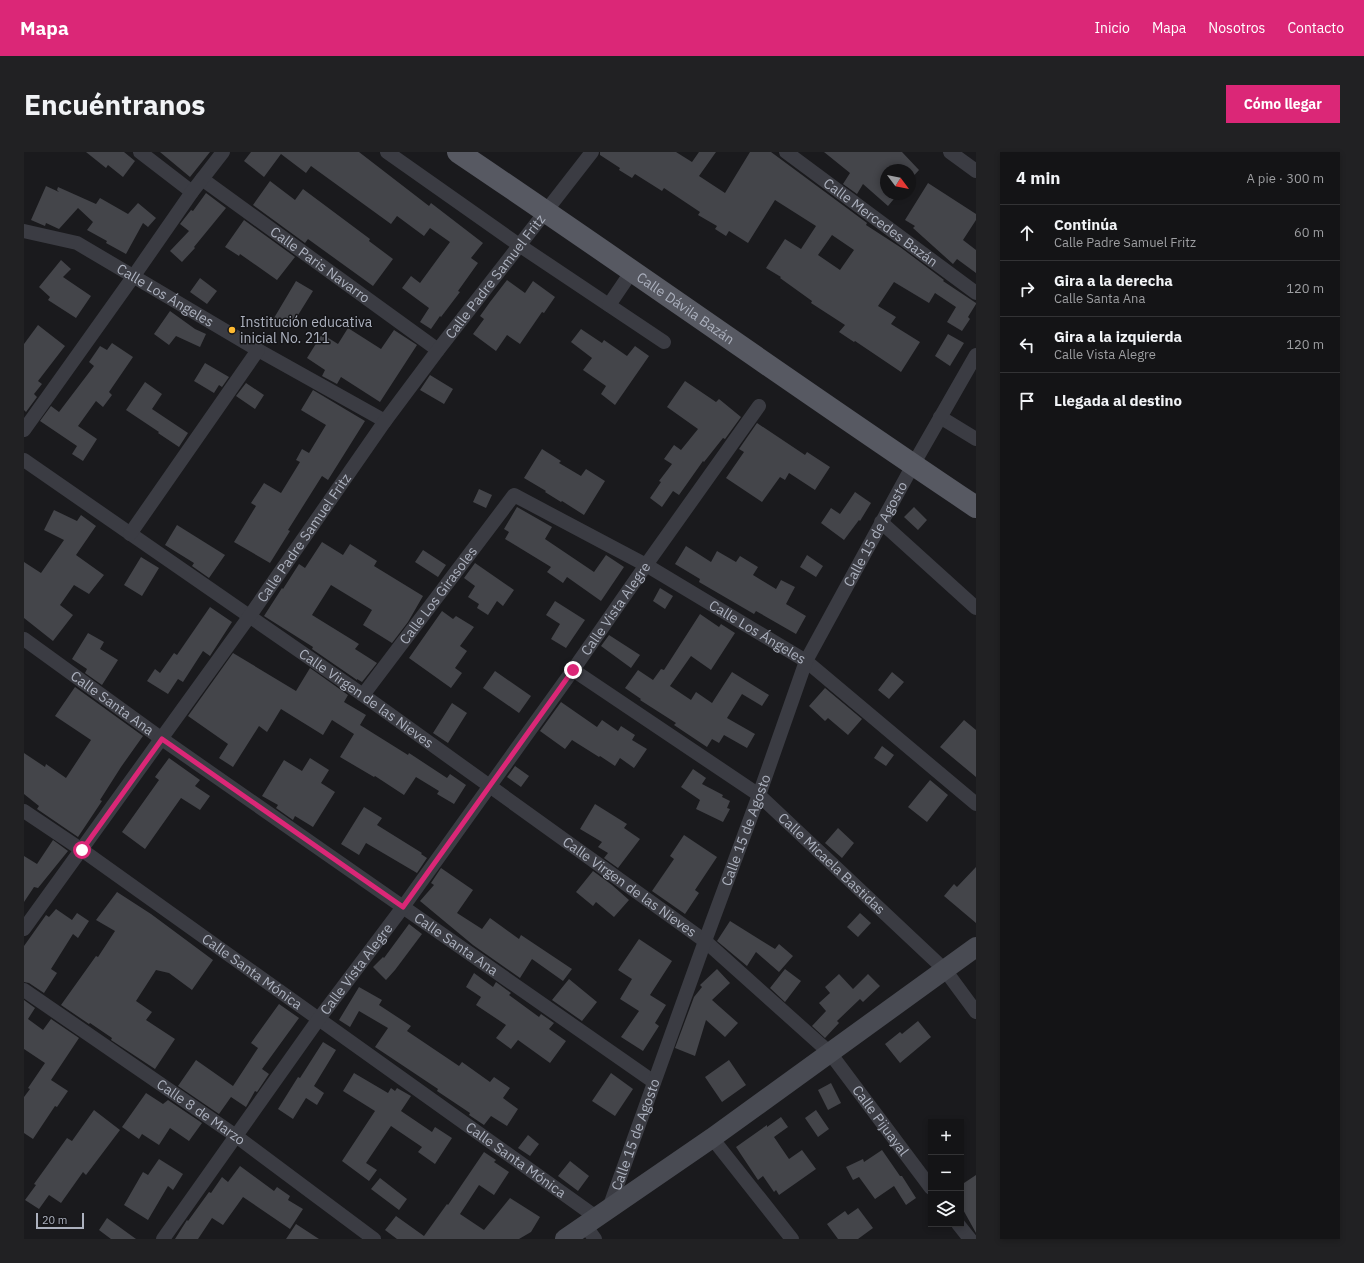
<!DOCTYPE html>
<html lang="es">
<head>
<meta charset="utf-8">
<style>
	:root { --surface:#141416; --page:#212123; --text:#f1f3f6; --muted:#9d9ea1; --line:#333335; --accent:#db2777 }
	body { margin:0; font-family:"IBM Plex Sans",sans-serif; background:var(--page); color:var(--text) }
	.controls { position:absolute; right:12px; bottom:12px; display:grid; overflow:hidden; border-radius:0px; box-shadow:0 2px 6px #0003 }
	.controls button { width:36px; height:36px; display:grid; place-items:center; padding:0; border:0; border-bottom:1px solid var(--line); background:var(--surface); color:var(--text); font:20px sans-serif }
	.compass { position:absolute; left:856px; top:12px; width:36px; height:36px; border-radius:50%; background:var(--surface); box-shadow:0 2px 6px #0003; rotate:122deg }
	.scale { position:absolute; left:12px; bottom:10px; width:48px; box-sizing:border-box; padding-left:4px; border:2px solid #acb1be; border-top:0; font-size:11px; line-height:14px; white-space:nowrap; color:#acb1be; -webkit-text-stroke:3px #151518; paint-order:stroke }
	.stop { position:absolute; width:12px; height:12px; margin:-9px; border:3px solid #db2777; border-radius:50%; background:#fff }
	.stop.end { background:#db2777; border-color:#fff; box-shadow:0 1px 4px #0008 }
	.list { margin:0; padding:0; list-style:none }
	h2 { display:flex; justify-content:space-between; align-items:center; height:52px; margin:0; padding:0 16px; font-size:17px }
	h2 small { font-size:13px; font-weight:400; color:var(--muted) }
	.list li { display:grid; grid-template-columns:26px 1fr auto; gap:12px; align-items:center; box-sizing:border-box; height:56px; padding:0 16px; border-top:1px solid var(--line) }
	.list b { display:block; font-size:15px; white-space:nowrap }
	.list p { margin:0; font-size:13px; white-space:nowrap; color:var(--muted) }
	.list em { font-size:13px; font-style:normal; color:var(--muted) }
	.icon { flex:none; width:22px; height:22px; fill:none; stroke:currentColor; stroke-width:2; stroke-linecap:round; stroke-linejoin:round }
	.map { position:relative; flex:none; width:952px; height:1087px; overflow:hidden; border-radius:0px }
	header { display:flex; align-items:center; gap:24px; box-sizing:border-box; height:56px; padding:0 20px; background:var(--accent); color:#fff }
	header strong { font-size:19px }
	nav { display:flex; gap:22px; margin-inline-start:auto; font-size:14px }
	.intro { display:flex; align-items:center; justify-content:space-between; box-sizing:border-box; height:96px; padding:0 24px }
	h1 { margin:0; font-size:28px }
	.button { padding:10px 18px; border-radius:0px; background:var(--accent); color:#fff; font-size:14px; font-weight:700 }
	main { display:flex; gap:24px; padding:0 24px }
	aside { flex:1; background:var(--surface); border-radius:0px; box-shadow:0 2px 6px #0003 }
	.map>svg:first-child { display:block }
</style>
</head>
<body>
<header>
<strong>Mapa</strong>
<nav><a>Inicio</a><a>Mapa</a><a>Nosotros</a><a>Contacto</a></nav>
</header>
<div class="intro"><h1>Encuéntranos</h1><a class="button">Cómo llegar</a></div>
<main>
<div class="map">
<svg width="952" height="1087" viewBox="0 0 952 1087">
	<rect width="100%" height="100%" fill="#1a1a1d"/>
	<path fill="#44454a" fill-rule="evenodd" d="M62,0H100L111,9L99,25L84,13L82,16Z
		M136,0H186L166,25Z
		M227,0H335L405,54L407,51L459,91L447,106L454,111L434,139L436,140L417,165L416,164L407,177L396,170L405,156L378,136L387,124L396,131L426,90L406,76L400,84L373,64L367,72L287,14L282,21L257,2L240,25L220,9Z
		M576,0H652L668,10L675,0H692L675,24L701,41L726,0H747L843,71L842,73L876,95L920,128L919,129L952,151V152L944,165L946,167L938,179L923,170L932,155L911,141L905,151L870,130L854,154L872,165L867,172L896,190L877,220L831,189L830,190L815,180L821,173L787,151L788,149L756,126L757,125L742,116L761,87L777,97L792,74L751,48L724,91L705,79L702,84L691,77L693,74L674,63L676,60L640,36L638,39L611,22L608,26L595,18L596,16L576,3ZM808,83L830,98L816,118L794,103Z
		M800,0H878L895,18L886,28V18H862V42H874L864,54L839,32L833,42L819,32L826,21Z
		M246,29L271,48L279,37L346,87L345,89L369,107L349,134L295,95L284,87L281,91L229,53Z
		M904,31L952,62V68L939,88L952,98V121L933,107L929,112L889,76L891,74L881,68Z
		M22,34L35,40L33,38L34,35L72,52L76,46L104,62L114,51L132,66L124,75L119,71L102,102L82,91L83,89L63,78L69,70L54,56L35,77L22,71L21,74L7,68Z
		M182,41L202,56L170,95L171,96L158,110L146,99L165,79L156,72L167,58L169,59Z
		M220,68L271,105L253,128L216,102L215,104L201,95Z
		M37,108L47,117L39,125L67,144L52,166L24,148L26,145L15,135Z
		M176,126L193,139L183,152L166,140Z
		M483,128L501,141L509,129L531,145L520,161L518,160L496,192L483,183L472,199L449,182L460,167L456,164L466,150Z
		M272,129L289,139L266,176L250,166Z
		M146,159L171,177L182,182L176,195L152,184L145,193L130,182Z
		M14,173L41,194L14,229L18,232L10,242L13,245L2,260L0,258V192Z
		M324,176L357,197L370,178L393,193L356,250L317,225L313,232L298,224L301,218L283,206L298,182L314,192Z
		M557,177L578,191L580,188L603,204L611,194L625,204L591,253L577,242L582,234L559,218L568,206L547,190Z
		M924,182L940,191L926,214L911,204Z
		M88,191L109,205L85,240L88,243L79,255L72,249L54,274L73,287L59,309L48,302L53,294L16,269L27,254L35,260L70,214L65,210L76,194L83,198Z
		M181,211L205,225L198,235L195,233L190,241L170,229Z
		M406,223L429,237L420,252L396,238Z
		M661,229L692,250L695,247L717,265L701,287L699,286L680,310L679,309L655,343L649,339L638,355L626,346L637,330L635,329L648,312L640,307L650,293L657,298L674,277L643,255Z
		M121,230L138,242L128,257L164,281L155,295L134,281L135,280L102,258Z
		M222,231L240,243L231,257L212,244Z
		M289,238L341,269L304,328L298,324L264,378L266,379L246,411L210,390L232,354L227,351L240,331L257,341L276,310L272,308L278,297L285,301L302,273L277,258Z
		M733,271L781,303L783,300L806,315L791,338L765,321L761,328L756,325L738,350L702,326L720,300L715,297Z
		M518,297L537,309L535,311L557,324L562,317L581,329L560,363L538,349L537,350L521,340L522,339L500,326Z
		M455,337L468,343L462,356L449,350Z
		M831,340L847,351L836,369L835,368L820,388L797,371L807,356L816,362Z
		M493,355L528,375L521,387L570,420L582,403L600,415L577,449L543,425L539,431L523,420L527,415L481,387L485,380L480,377Z
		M890,355L903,368L894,378L880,365Z
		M30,358L53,369L57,363L72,374L52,403L80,423L65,442L50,433L36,453L49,463L29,489L0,466V410L17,421L40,388L20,378Z
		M153,373L201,403L185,426L168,414L170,411L141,393Z
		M298,390L319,403L326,392L353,409L350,414L399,444L384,470L368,491L339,473L348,458L307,433L288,463L335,492L331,497L353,511L338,530L333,527V528L288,497L289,495L240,464L258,436L259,437L275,412L281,416Z
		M662,394L687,410L693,399L712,410L716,404L734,415L729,423L752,437L757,428L771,435L762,452L782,464L772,482L732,459L730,462L675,430L676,427L651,412Z
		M399,398L422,413L414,425L391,410Z
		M783,403L799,414L792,425L776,415Z
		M117,405L135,416L118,444L100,433Z
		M451,411L490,438L479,454L473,449L464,463L453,456L455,452L444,445L451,434L440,426Z
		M636,436L649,444L641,457L629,449Z
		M531,449L561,468L542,496L527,487L536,472L522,463Z
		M186,455L208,470L186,504L179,499L159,530L154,527L144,542L123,529L131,517L136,521L150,501L153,503Z
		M418,459L429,467L432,464L450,475L436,494L443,499L431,516L438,521L427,536L385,506Z
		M676,462L695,475L697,472L711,481L687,518L667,504L646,534L667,548L672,540L688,551L708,520L745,543L738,554L718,542L703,566L731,582L723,596L700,583L695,591L688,587L683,595L650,573L652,571L616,548L617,547L601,536L614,518L629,528L637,517L640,518Z
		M64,481L80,490L76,497L94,508L78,533L61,521L63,517L48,507Z
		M585,483L616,503L607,516L577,494Z
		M209,501L272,539L286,516L324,543L320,550L342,563L336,573L384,603L385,601L423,626L426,622L442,633L430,652L413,642L415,639L392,625L380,643L351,624L350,625L316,605L330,582L308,568L299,583L257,557L243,580L235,574L209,615L195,606L204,592L164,564Z
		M471,519L507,544L495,561L459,536Z
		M868,520L880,530L865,547L854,538Z
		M51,535L119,584L97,615L76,648L78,649L54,685L13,657L15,654L0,642V601L21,615L22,612L42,626L67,588L31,564Z
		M801,536L838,567L824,583L804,566L801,569L785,554Z
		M537,550L573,575L578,568L594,579L597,574L611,583L608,588L623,597L610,616L596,606L591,614L576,604L575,605L548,588L541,597L516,579Z
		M428,551L443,561L424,591L409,581Z
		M940,568L952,578V625L916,595Z
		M858,594L870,603L862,614L850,606Z
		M145,606L176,628L171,634L186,644L176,658L157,646L121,697L98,680L135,628L131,625Z
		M286,606L305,618L297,631L311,640L289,675L271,664L269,668L252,656L254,653L238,644L260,608L278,619Z
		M491,614L505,624L497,635L483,625Z
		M669,617L682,626L678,632L699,643L698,645L706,649L703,656L706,657L699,670L672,657L676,648L657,635Z
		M906,628L924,643L903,670L884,655Z
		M571,652L603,672L600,676L616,687L594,716L580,706L584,701L574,695L578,690L556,677Z
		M340,655L358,666L353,673L398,701L397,702L403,706L393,721L342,691L335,703L317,692Z
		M814,676L830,691L818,706L801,691Z
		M660,683L693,705L671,738L675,741L661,762L628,739L650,707L646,704Z
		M29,688L44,699L14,736L10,735L0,750V704L13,712Z
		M952,715V771L920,744L930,732L933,735Z
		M417,716L449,738L433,761L458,777L466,766L495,787L497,783L548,817L539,829L508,807L496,826L449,793L396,749L410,733L407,731Z
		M569,719L588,733L605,748L590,765L572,750L569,754L552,740Z
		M93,740L127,762L189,808L168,838L145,821L132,818L112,849L128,860L122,868L151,887L131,917L87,888L88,886L66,871L65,872L37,853L72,804L74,805L91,779L72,768Z
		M32,757L48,768L53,761L65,769L54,786L49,782L27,817L33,821L20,841L5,831L0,830V794L22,763L25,765Z
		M836,761L847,771L834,785L823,775Z
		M706,769L751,797L755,792L769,804L755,820L732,800L723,814L693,789Z
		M385,772L398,782L371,818L362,828L349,815L359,805L360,806Z
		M615,787L648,809L626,843L642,853L631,871L635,874L619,899L597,885L615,859L596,847L608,827L594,818Z
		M693,817L706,831L688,848L714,871L701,885L682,868L671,904L651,896L670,845L678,835L676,833Z
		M761,817L777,829L761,850L746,836Z
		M450,821L469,835L472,830L487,841L485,843L515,865L517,862L530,871L525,877L542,889L526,911L494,888L487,897L472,886L482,873L452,853L457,845L442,835Z
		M815,822L829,837L844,822L856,834L839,850L836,847L813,869L815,871L801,886L788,874L802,859L795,851L806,841L801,835Z
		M545,827L573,850L558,869L528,848Z
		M335,835L358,848L355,853L387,874L383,879L435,914L438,910L466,930L470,925L486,936L479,946L494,957L483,974L467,964L460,973L445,963L446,961L413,939L414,937L351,895L364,876L335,859L326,875L315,868Z
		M0,848L11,856L4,867L19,878L27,867L55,886L27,928L44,939L33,955L31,954L9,987L0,981V945L6,937L4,936L21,911L0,897Z
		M255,852L275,866L238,917L245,922L233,940L231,939L222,955L207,945L195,962L154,934L172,908L209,934L234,896L227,891Z
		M894,869L907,885L876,911L861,892L876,880L878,882Z
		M299,890L312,898L290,934L300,941L293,953L282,946L269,967L254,957L274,925L276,926Z
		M705,908L722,933L698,950L681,925Z
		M330,921L364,941L367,936L371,939L373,936L387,944L377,959L408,980L411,975L428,986L411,1012L394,1000L398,995L367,974L342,1011L353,1018L345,1029L318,1009L351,959L319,939Z
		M587,921L609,937L591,964L568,949Z
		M807,931L817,951L804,958L794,938Z
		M122,941L139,952L144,948L178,971L165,989L146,976L135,993L118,982L115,987L98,975Z
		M70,958L96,978L62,1023L59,1020L37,1051L25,1043L15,1057L1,1048L12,1033L10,1032L43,986L48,989Z
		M792,958L805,977L794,985L781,966Z
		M757,965L764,975L750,985L765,1007L778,998L792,1017L755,1043L752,1038L750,1040L739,1024L734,1028L712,995L743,973V975Z
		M504,983L515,992L506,1004L494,996Z
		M858,998L876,1024H878L892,1046L882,1053L870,1034L851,1047L835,1025L829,1028L822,1015L839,1007L840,1010Z
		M460,1000L472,1008L470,1010L485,1020L470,1043L455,1033L436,1062L460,1078L486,1046L516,1065L507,1080L495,1087H373L361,1078L372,1064L400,1084L423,1052L424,1053Z
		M135,1007L159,1022L149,1038L144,1034L124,1068L100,1053L119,1020L124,1023Z
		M546,1009L565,1024L554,1039L534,1024Z
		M216,1014L250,1039L253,1035L266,1044L264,1048L279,1057L266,1077L219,1045L199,1073L188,1066L174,1087H151L163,1068L164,1069L185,1040L187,1041L198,1025L204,1030Z
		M952,1023V1081L937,1054V1033Z
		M356,1026L383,1047L375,1058L347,1037Z
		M834,1056L849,1076L834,1087H814L803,1072L821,1059L824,1063Z
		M83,1066L112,1087H87L75,1078Z
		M272,1072L295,1087H262Z"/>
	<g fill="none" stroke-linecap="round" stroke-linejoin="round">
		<g stroke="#3b3c43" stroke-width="14">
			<path d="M116,0L168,40"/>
			<path d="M363,0L495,93L640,190"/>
			<path id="s1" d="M762,0L952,141"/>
			<path d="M926,0L952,19"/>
			<path id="s2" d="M178,27L414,198"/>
			<path id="s3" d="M0,79L53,91L234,198L361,269"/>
			<path d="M585,153L608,119"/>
			<path d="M916,265L952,287"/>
			<path d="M0,278L109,125L168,40L199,0"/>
			<path id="s4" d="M0,308L339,543L681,789L806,901L907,1036"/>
			<path d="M857,370L952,456"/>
			<path d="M106,382L234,198"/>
			<path id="s5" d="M0,487L138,587L630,930"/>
			<path id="s6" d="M549,518L735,643L921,818L952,860"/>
			<path id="s7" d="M339,543L490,343L622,413L782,509L952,652"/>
			<path id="s8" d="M0,659L58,698L572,1065"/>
			<path id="s9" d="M0,777L225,465L361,269L414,198L568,0"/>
			<path id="s10" d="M0,838L212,984L350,1087"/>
			<path d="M688,986L768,1087"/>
			<path id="s11" d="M585,1056L681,789L735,643L782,509L889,313L952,203"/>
			<path d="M934,1072L946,1087"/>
			<path d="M561,1073L571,1087"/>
			<path id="s12" d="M139,1087L294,868L379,755L549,518L622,413L735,254"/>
		</g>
		<path stroke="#494b53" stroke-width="20" d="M541,1087L688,986L952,795"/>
		<path stroke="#575962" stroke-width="22" id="s13" d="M434,0C608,117 778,239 952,355"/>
	</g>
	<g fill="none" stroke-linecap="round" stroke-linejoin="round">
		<path stroke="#db2777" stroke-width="5" d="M58,698L138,587L379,755L549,518"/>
	</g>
	<circle fill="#ffba31" stroke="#151518" stroke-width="1.5" cx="208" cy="178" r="4"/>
	<g text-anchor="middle" stroke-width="3" stroke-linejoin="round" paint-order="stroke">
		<g font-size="14" fill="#acb1be" stroke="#151518">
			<text dy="5" stroke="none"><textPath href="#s1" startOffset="118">Calle Mercedes Bazán</textPath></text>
			<text dy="5" stroke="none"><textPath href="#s2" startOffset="146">Calle Paris Navarro</textPath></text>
			<text dy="5" stroke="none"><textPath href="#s9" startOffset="805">Calle Padre Samuel Fritz</textPath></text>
			<text dy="5" stroke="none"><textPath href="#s3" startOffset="157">Calle Los Ángeles</textPath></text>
			<text dy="5" stroke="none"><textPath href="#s13" startOffset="276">Calle Dávila Bazán</textPath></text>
			<text dy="5" stroke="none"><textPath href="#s11" startOffset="726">Calle 15 de Agosto</textPath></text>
			<text dy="5" stroke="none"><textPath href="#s9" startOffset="481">Calle Padre Samuel Fritz</textPath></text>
			<text dy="5" stroke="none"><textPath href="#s7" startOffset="125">Calle Los Girasoles</textPath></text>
			<text dy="5" stroke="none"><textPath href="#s12" startOffset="776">Calle Vista Alegre</textPath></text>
			<text dy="5" stroke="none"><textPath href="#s7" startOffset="530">Calle Los Ángeles</textPath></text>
			<text dy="5" stroke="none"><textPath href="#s4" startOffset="417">Calle Virgen de las Nieves</textPath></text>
			<text dy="5" stroke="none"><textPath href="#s5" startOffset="109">Calle Santa Ana</textPath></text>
			<text dy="5" stroke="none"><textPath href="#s11" startOffset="402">Calle 15 de Agosto</textPath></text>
			<text dy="5" stroke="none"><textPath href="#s6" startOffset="324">Calle Micaela Bastidas</textPath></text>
			<text dy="5" stroke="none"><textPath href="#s4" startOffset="741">Calle Virgen de las Nieves</textPath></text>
			<text dy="5" stroke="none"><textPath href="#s5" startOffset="529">Calle Santa Ana</textPath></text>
			<text dy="5" stroke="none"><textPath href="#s12" startOffset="332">Calle Vista Alegre</textPath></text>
			<text dy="5" stroke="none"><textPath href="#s8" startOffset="279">Calle Santa Mónica</textPath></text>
			<text dy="5" stroke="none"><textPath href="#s10" startOffset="215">Calle 8 de Marzo</textPath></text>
			<text dy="5" stroke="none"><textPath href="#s4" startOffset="1086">Calle Pijuayal</textPath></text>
			<text dy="5" stroke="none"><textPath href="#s11" startOffset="78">Calle 15 de Agosto</textPath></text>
			<text dy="5" stroke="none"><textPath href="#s8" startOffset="603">Calle Santa Mónica</textPath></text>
		</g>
		<g font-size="14" fill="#acb1be" stroke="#151518" text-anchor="start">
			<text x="216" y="175">Institución educativa<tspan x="216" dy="16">inicial No. 211</tspan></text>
		</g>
	</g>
</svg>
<div class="controls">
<button>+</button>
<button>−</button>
<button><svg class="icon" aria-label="layers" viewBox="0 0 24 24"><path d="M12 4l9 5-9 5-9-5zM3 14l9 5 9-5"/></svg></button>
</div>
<svg class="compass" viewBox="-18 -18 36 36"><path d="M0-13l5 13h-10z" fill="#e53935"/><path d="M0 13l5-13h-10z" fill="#9d9ea1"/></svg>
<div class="scale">20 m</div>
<div class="stop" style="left:58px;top:698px"></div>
<div class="stop end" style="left:549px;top:518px"></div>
</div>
<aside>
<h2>4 min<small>A pie · 300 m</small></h2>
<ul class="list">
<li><svg class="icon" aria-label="ahead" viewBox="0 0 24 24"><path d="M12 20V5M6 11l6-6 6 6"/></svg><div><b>Continúa</b><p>Calle Padre Samuel Fritz</p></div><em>60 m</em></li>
<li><svg class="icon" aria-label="right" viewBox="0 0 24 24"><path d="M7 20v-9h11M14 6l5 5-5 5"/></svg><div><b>Gira a la derecha</b><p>Calle Santa Ana</p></div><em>120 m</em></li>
<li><svg class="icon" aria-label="left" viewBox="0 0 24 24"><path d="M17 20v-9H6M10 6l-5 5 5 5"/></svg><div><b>Gira a la izquierda</b><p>Calle Vista Alegre</p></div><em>120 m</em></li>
<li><svg class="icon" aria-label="arrive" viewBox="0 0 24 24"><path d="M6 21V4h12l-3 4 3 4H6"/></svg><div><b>Llegada al destino</b></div></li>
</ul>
</aside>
</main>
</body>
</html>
